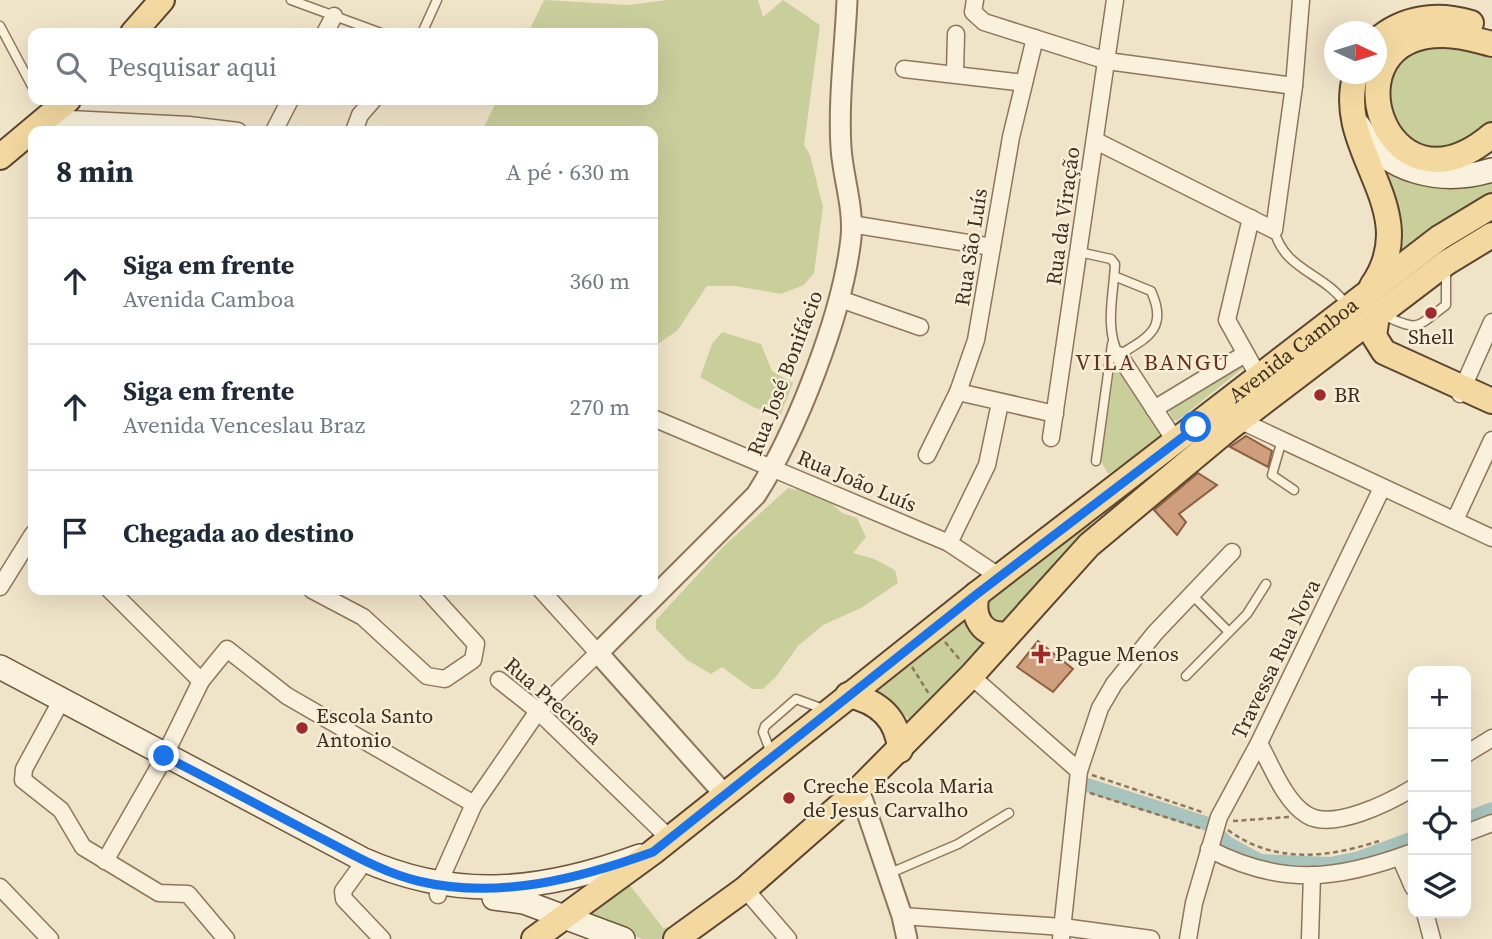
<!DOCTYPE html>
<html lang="pt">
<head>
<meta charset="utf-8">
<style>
  :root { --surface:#fff; --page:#f6f6f7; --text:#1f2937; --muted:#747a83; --line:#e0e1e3 }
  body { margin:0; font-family:"Source Serif 4",serif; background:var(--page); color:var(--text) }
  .controls { position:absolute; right:21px; bottom:21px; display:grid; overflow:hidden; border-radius:14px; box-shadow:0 7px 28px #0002 }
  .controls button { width:63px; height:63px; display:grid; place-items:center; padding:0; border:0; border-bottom:2px solid var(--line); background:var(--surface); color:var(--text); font:35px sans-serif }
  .compass { position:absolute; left:1324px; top:21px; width:63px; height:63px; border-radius:50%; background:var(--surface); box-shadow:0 7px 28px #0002; rotate:94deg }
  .stop { position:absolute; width:21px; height:21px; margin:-16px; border:5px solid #1a73e8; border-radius:50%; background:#fff }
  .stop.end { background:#1a73e8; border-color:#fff; box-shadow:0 2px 7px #0008 }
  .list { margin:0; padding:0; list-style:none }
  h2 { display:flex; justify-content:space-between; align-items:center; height:91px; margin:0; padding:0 28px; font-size:30px }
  h2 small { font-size:23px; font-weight:400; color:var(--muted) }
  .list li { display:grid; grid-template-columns:46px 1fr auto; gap:21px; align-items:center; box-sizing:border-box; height:126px; padding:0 28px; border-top:2px solid var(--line) }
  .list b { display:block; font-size:26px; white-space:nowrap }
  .list p { margin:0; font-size:23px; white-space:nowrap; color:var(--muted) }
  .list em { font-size:23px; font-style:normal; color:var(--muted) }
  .icon { flex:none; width:38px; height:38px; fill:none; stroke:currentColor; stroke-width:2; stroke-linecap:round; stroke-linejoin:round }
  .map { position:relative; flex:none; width:1492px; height:939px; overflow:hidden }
  .search { position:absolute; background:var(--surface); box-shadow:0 7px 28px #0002; left:28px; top:28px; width:630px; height:77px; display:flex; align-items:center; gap:18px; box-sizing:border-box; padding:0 24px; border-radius:14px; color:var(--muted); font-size:26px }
  .panel { position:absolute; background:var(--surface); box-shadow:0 7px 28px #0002; left:28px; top:126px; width:630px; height:469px; border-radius:14px }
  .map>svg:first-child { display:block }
  .green { fill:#c9cf9b }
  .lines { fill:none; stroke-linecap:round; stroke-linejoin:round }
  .canal { stroke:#a9c4bc; stroke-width:14 }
  .building { fill:#cf9f7d; stroke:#8d5f41; stroke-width:2 }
  .service-casing { stroke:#8d765c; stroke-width:11 }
  .minor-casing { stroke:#8d765c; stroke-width:19 }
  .tertiary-casing { stroke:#8d765c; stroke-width:23 }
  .secondary-casing { stroke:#6f573f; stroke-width:26 }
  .primary-casing { stroke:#5b4430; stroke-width:28 }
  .path { stroke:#8d765c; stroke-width:2.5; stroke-dasharray:5 3.5; stroke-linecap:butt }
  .service { stroke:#faf1dc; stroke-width:8 }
  .minor { stroke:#faf1dc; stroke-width:16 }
  .tertiary { stroke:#faf1dc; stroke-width:19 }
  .secondary { stroke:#faf1dc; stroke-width:23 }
  .primary { stroke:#f3d9a0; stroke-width:24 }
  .route { stroke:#1a73e8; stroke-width:9 }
  .poi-dot { fill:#9e2a2b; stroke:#f7eed8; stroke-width:2.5 }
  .labels { text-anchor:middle; stroke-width:5; stroke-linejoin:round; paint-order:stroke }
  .street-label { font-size:21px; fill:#3d2e20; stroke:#f7eed8 }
  .poi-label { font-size:21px; fill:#3d2e20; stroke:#f7eed8; text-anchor:start }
  .neighbourhood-label { font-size:23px; letter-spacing:2px; fill:#6b2e1e; stroke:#f7eed8 }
</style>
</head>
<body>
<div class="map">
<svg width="1492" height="939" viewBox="0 0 1492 939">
  <rect width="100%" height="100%" fill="#f0e4c8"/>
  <g class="green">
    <polygon points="544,0 629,5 667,0 758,0 763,17 783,0 820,25 804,145 810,155 823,207 814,273 804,285 781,294 736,286 707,286 677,331 653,347 653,131 482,131 497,100 653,100 653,33 528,33"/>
    <polygon points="1422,43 1492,49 1492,124 1467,144 1428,148 1410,141 1386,110 1393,70"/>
    <polygon points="1376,161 1492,178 1492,199 1388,269"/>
    <polygon points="722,332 761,344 772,371 793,383 780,416 753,407 700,377 712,344"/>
    <polygon points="1242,360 1247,365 1177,421 1173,420 1169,411"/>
    <polygon points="1115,365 1162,437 1108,474 1101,461"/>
    <polygon points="788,488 822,495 842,513 857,518 866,537 853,553 874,559 895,570 898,583 861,608 823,625 798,646 776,677 763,689 752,689 722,667 711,674 687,660 656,629 656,620 724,546"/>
    <path d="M 1090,520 L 1095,533 L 1005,625 C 992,620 988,615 989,602 Z"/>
    <polygon points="965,621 989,643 911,721 877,691"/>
    <polygon points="629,884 663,928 682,925 662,939 643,939 580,916"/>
  </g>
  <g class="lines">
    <g class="canal">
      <polyline points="1087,785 1208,824 1227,843 1260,861 1330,864 1359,858 1413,838"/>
      <polyline points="1466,819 1492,809"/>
    </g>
  </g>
  <g class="building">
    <polygon points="1246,436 1272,451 1268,467 1230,447"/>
    <polygon points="1198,473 1217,485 1179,514 1186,522 1177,535 1154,510"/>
    <polygon points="1038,641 1073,669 1053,692 1017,667"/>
  </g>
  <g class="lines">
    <defs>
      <g id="service">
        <polyline points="291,0 381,33"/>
        <polyline points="0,26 33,88"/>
        <polyline points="422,33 437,0"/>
        <path d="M 1274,230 C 1285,272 1325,272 1347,306"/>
        <path d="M 1079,252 L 1111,259 L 1115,264 C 1114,292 1104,329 1119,355 C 1149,337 1168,328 1151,291 L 1114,276"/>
        <path d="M 1383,315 C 1420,332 1415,328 1446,305 L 1446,269"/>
        <polyline points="1282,440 1272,475 1294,490"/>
        <polyline points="1096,461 1112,344"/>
        <polyline points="1192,595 1228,631"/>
        <polyline points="1186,676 1247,614 1266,584"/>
        <polyline points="771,753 763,732 765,726 796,699 826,710"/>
        <polyline points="888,874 958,844 1009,813"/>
      </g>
      <g id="minor">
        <polyline points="975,0 973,12 984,22 1107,61 1294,86"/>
        <polyline points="325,33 334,16"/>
        <polyline points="904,69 1024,83"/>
        <polyline points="955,73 956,34"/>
        <polyline points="50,118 189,125 238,131"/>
        <polyline points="274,131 290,100"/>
        <polyline points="354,131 360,115 373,100"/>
        <polyline points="1096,141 1274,230 1294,86 1301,0"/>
        <polyline points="1251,218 1227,320 1260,379"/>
        <polyline points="851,224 992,247"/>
        <polyline points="840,299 920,327"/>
        <polyline points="1119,355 1176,442"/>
        <polyline points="958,392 1055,414"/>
        <polyline points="1460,394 1492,322"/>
        <polyline points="1154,409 1245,354"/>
        <polyline points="653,418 949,543 1000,577"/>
        <polyline points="1239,420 1492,538"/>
        <polyline points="1051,438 1115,0"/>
        <polyline points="927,455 958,392 976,340 1011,137 1035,38"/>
        <polyline points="1455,520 1492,440"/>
        <polyline points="949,543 987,465 1000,403"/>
        <polyline points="0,587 33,534"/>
        <polyline points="110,590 201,681"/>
        <polyline points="312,590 363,617 427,676 445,679 473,660 476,644 427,590"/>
        <polyline points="971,676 1079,771"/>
        <polyline points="499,680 538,711 669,838"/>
        <polyline points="61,701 24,769 23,780 61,810 83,847 159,893 188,894 226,939"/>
        <path d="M 1259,743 C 1271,765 1285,802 1307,815 C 1333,831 1390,802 1413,788"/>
        <polyline points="1466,754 1492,738"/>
        <polyline points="1466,833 1492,823"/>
        <path d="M 1209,849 C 1282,887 1338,880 1413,852"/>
        <polyline points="1400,857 1413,887"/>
        <polyline points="105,861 160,765 201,681 227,649 287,696 474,804"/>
        <polyline points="359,869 343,891 344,899 382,939"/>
        <polyline points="0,887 50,939"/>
        <polyline points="745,889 788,939"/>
        <polyline points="438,895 438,885 474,804 538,711 598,653 541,590"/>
        <polyline points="1425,913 1432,939"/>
        <polyline points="902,916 1063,927 1151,939"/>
        <polyline points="1061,939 1079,771 1100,708 1114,684 1155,633 1232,552"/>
        <polyline points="1188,939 1194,903 1219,817 1259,743 1382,488"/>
        <polyline points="1310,939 1312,875"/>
      </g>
      <g id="tertiary">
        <polyline points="859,789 902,916 907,939"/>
        <path d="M 725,795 L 598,653 L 756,495 C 797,431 843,313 851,238 C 854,207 843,178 841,148 C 838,100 845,49 847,0"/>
      </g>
      <g id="secondary">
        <path d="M 1359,126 C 1385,174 1443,185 1492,170"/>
        <path d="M 0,667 L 362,859 C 458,902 544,891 640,856"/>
        <polyline points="494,898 524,902 623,939"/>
      </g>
      <g id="primary">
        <polyline points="133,33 162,0"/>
        <path d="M 1376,41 C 1403,17 1437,13 1471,23"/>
        <path d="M 1492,44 C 1476,40 1461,35 1444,35 C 1323,33 1384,227 1492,135"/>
        <path d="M 1356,74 C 1332,150 1426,209 1372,286"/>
        <polyline points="0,157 68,100"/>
        <polyline points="1377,316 1374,336 1384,352 1492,401"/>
        <path d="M 977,594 C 971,616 982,638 1008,634"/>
        <path d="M 848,695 C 878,701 898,718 900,750"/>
        <path id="s1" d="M 534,939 L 653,852 L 977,594 L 1439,238 L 1492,206"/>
        <polyline points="676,939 745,889 859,789 971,676 1089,545 1228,429 1446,263 1492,235"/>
      </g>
    </defs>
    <use href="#service" class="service-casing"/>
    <use href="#minor" class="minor-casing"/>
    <use href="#tertiary" class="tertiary-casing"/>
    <use href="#secondary" class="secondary-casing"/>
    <use href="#primary" class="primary-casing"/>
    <g class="path">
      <polyline points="945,642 961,661"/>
      <polyline points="912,667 929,694"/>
      <polyline points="1092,775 1205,813"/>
      <polyline points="1090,793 1200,828"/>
      <polyline points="1233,821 1289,817"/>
      <path d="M 1228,830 C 1274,864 1327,858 1379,841"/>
    </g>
    <use href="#service" class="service"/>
    <use href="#minor" class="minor"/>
    <use href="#tertiary" class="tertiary"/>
    <use href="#secondary" class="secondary"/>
    <use href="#primary" class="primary"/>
  </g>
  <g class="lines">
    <path class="route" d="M 164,756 C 213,781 262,807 311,833 C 345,850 380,872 418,881 C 498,900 578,879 653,852 L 977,594 L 1196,427"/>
  </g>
  <g class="poi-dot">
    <circle cx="1431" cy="313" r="7"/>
    <circle cx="1320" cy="395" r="7"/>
    <path d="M1037.5 643.5h7v7h7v7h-7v7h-7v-7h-7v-7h7z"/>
    <circle cx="302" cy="728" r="7"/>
    <circle cx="789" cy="798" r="7"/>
  </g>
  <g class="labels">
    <g class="street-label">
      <text transform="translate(1063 216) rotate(-82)" y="7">Rua da Viração</text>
      <text transform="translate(971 247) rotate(-81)" y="7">Rua São Luís</text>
      <text dy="7" stroke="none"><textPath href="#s1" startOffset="961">Avenida Camboa</textPath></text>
      <text transform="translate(785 373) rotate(-69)" y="7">Rua José Bonifácio</text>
      <text transform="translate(857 481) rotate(23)" y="7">Rua João Luís</text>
      <text transform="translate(1276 659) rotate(-64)" y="7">Travessa Rua Nova</text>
      <text transform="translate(553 701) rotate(41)" y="7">Rua Preciosa</text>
    </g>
    <g class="poi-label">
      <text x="1431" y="344" text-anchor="middle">Shell</text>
      <text x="1334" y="402">BR</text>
      <text x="1055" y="661">Pague Menos</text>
      <text x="316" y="723">Escola Santo<tspan x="316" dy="24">Antonio</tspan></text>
      <text x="803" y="793">Creche Escola Maria<tspan x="803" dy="24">de Jesus Carvalho</tspan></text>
    </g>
    <g class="neighbourhood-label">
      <text x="1153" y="370">VILA BANGU</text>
    </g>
  </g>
</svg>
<div class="controls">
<button>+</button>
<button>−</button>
<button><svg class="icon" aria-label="locate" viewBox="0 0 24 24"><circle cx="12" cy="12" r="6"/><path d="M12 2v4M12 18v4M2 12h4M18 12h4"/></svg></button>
<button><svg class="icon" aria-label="layers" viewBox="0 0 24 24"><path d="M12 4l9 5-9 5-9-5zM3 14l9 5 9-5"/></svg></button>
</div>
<svg class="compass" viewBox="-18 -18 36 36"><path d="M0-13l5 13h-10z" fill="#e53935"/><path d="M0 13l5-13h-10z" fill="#747a83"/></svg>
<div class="stop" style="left:1196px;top:427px"></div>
<div class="stop end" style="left:164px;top:756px"></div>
<div class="search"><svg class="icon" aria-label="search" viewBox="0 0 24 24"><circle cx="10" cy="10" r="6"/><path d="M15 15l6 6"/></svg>Pesquisar aqui</div>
<section class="panel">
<h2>8 min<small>A pé · 630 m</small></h2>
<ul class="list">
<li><svg class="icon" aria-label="ahead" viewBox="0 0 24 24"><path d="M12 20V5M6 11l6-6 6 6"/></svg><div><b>Siga em frente</b><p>Avenida Camboa</p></div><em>360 m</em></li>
<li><svg class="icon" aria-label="ahead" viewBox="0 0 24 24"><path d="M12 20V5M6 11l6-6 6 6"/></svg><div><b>Siga em frente</b><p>Avenida Venceslau Braz</p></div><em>270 m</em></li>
<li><svg class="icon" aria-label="arrive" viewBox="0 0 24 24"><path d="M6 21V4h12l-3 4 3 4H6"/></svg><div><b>Chegada ao destino</b></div></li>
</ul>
</section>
</div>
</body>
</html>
